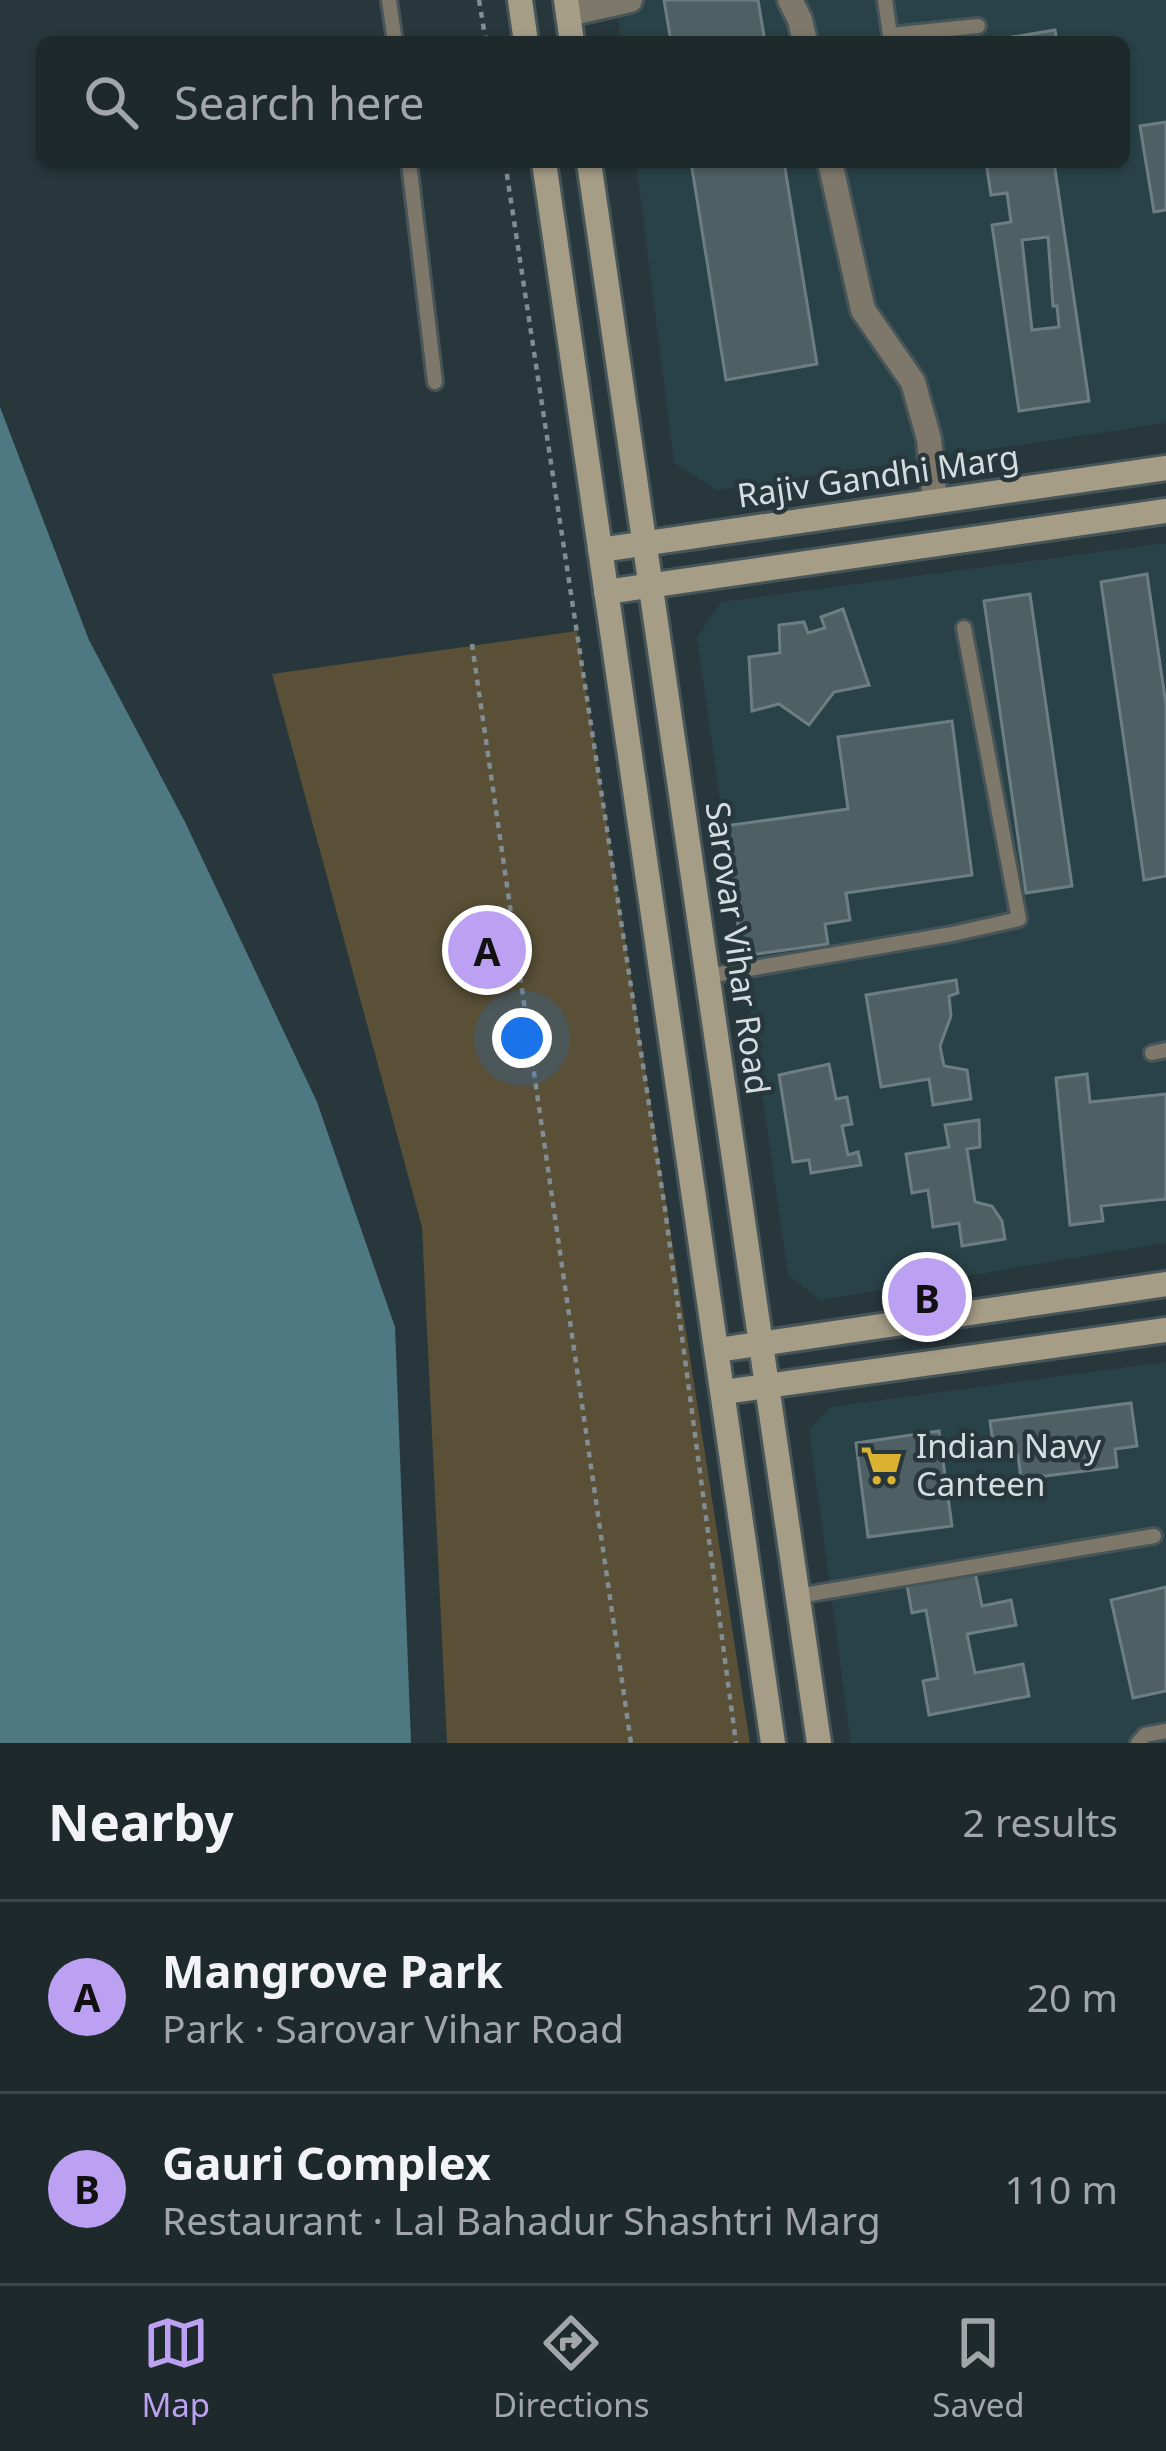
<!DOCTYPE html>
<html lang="en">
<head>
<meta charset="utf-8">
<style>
  :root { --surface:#1e292c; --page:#2b3538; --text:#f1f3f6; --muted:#a1a6a9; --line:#3c4548; --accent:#bca0f2 }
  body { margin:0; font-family:"Noto Sans",sans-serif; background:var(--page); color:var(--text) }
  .you { position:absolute; left:522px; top:1038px; width:42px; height:42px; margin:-30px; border:9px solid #fff; border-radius:50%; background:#1a73e8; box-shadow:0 0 0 18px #1a73e833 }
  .badge { display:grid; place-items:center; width:78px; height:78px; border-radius:50%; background:var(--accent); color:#111; font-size:39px; font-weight:700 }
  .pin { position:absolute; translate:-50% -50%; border:6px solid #fff; box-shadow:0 3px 12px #0006 }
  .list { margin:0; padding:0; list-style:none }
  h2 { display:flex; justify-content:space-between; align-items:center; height:156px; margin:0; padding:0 48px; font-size:51px }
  h2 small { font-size:39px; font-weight:400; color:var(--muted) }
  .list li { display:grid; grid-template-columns:78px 1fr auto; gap:36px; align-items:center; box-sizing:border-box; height:192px; padding:0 48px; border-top:3px solid var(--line) }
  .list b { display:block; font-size:45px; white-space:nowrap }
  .list p { margin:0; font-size:39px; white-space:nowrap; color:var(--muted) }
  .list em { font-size:39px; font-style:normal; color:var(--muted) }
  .icon { flex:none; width:66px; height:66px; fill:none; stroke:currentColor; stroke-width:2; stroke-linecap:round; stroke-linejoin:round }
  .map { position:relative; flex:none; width:1166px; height:1743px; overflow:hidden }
  .search { position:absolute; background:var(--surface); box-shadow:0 3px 9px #0004; left:36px; right:36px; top:36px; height:132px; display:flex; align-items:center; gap:30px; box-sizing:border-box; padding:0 42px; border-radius:18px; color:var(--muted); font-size:45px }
  .sheet { height:540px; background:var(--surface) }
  nav { display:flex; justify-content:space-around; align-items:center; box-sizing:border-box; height:168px; border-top:3px solid var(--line); background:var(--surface); font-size:33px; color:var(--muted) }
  nav a { display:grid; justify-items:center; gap:6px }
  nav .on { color:var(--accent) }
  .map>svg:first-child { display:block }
  .built { fill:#294247 }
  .green { fill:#595037 }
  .water { fill:#4f7982 }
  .building { fill:#4f6064; stroke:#6d7e82; stroke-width:3; fill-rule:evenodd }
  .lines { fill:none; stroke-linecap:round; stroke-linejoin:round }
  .lane-casing { stroke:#475559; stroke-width:20 }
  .street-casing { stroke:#475559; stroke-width:30 }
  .secondary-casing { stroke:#475559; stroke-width:30 }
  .path { stroke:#818d90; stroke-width:4.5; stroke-dasharray:6 6; stroke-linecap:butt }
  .lane { stroke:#7d786a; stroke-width:14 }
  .street { stroke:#7d786a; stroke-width:24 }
  .secondary { stroke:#a69d87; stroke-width:24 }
  .labels { text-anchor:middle; stroke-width:9; stroke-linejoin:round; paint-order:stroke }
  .street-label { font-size:33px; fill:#d4dddf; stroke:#28373b }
  .poi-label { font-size:33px; fill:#d4dddf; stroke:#28373b; text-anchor:start }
</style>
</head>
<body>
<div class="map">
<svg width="1166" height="1743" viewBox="0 0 1166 1743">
  <rect width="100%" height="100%" fill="#28373b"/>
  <g class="built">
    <polygon points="615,0 1166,0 1166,423 717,490 674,463 636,162 1124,162 1124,42 621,42"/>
    <polygon points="1166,543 1166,1243 820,1300 788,1275 697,638 721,602"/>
    <polygon points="1166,1362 1166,1743 851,1743 809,1430 830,1407"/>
  </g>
  <polygon class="green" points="577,631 750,1743 447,1743 422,1227 272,674"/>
  <polygon class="water" points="0,407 89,640 185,822 317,1102 395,1327 411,1743 0,1743"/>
  <g class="building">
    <polygon points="664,0 758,0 765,42 671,42"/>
    <polygon points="1055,30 1057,42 988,42 988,41"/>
    <polygon points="1166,122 1166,210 1154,212 1140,126"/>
    <polygon points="691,162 784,162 817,364 726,380"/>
    <path d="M 986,162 L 1054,162 L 1089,401 L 1019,411 L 992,225 L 1011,222 L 1007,193 L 991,195 ZM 1048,237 L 1053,306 L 1057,306 L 1059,327 L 1032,330 L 1022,240 Z"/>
    <polygon points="1147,574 1166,705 1166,876 1144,880 1101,582"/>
    <polygon points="1030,594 1072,886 1026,893 984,601"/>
    <polygon points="843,609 869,685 834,692 809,725 779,704 752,711 749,657 780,653 779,625 804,622 808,633 825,628 821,617"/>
    <polygon points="952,721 972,875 846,893 850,920 825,924 828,944 742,956 725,826 848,809 838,737"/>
    <polygon points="956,980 958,993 949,996 951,1016 940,1046 944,1066 967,1070 971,1099 933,1105 929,1079 881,1087 866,995"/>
    <polygon points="829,1064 836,1099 847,1097 852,1124 842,1126 848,1155 858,1152 861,1165 811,1173 809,1160 793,1162 779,1075"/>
    <polygon points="1087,1074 1090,1102 1166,1094 1166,1199 1101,1206 1103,1221 1070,1225 1056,1078"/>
    <polygon points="979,1120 980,1147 967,1149 975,1202 992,1206 1002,1221 1005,1239 962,1246 959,1223 933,1227 928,1190 912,1193 906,1154 949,1147 945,1125"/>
    <polygon points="1131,1403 1137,1446 1115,1449 1117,1467 1021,1479 1018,1455 995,1458 990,1421"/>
    <polygon points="939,1431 952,1526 868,1537 856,1443"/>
    <polygon points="974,1567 982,1606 1011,1600 1016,1625 967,1634 975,1673 1023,1664 1029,1696 929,1715 923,1681 938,1678 926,1610 912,1613 906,1580"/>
    <polygon points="1166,1587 1166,1691 1133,1698 1111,1600"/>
  </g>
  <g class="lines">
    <defs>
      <g id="lane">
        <polyline points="389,0 395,42"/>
        <polyline points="885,0 890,35 978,26"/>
        <polyline points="409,162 435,382"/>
        <polyline points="708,976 952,934 1019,919 964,628"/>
        <polyline points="1152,1053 1166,1050"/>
        <polyline points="798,1596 1154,1536"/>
        <polyline points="1138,1743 1145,1735 1166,1731"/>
      </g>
      <g id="street">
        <polyline points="790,0 800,20 805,42"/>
        <polyline points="568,14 630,0"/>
        <polyline points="830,162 863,310 913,382 929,439 935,501"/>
      </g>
      <g id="secondary">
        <polyline points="520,0 526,42"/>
        <polyline points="566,0 572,42"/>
        <polyline points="544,162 773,1743"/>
        <polyline points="589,162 819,1743"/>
        <polyline points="600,550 1166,468"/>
        <polyline points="606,592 1166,511"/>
        <polyline points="718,1350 1166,1284"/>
        <polyline points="724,1392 1166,1330"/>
      </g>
    </defs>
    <use href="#lane" class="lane-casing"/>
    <use href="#street" class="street-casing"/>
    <use href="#secondary" class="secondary-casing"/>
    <g class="path">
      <polyline points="479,0 486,42"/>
      <polyline points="505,162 665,1209 736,1743"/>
      <polyline points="472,644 631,1743"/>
    </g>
    <use href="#lane" class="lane"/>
    <use href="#street" class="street"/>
    <use href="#secondary" class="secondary"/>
  </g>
  <defs>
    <symbol id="supermarket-bare" viewBox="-9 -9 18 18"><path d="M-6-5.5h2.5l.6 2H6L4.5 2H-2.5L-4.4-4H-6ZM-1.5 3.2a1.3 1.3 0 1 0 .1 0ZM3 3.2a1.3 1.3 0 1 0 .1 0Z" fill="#dcb233" stroke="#28373b" stroke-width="2.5" paint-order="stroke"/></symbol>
  </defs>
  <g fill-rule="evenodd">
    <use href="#supermarket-bare" x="852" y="1436" width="59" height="59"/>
  </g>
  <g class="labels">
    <g class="street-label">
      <text transform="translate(878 476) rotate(-8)" y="12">Rajiv Gandhi Marg</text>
      <text transform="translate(738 948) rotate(82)" y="12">Sarovar Vihar Road</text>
    </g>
    <g class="poi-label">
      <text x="916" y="1458">Indian Navy<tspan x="916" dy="38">Canteen</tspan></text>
    </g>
  </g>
</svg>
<div class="you"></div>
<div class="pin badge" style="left:487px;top:950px">A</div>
<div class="pin badge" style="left:927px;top:1297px">B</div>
<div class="search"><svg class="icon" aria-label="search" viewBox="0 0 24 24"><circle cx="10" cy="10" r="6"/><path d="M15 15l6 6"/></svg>Search here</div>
</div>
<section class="sheet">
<h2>Nearby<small>2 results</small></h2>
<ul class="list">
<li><span class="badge">A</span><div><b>Mangrove Park</b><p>Park · Sarovar Vihar Road</p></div><em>20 m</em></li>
<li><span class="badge">B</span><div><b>Gauri Complex</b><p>Restaurant · Lal Bahadur Shashtri Marg</p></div><em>110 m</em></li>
</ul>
</section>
<nav>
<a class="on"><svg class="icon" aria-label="map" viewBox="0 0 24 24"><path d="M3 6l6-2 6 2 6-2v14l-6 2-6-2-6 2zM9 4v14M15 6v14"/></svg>Map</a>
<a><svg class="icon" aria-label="directions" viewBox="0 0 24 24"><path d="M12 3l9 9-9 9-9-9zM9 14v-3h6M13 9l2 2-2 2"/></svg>Directions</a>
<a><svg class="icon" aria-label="saved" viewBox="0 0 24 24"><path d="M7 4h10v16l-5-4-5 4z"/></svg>Saved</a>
</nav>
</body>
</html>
